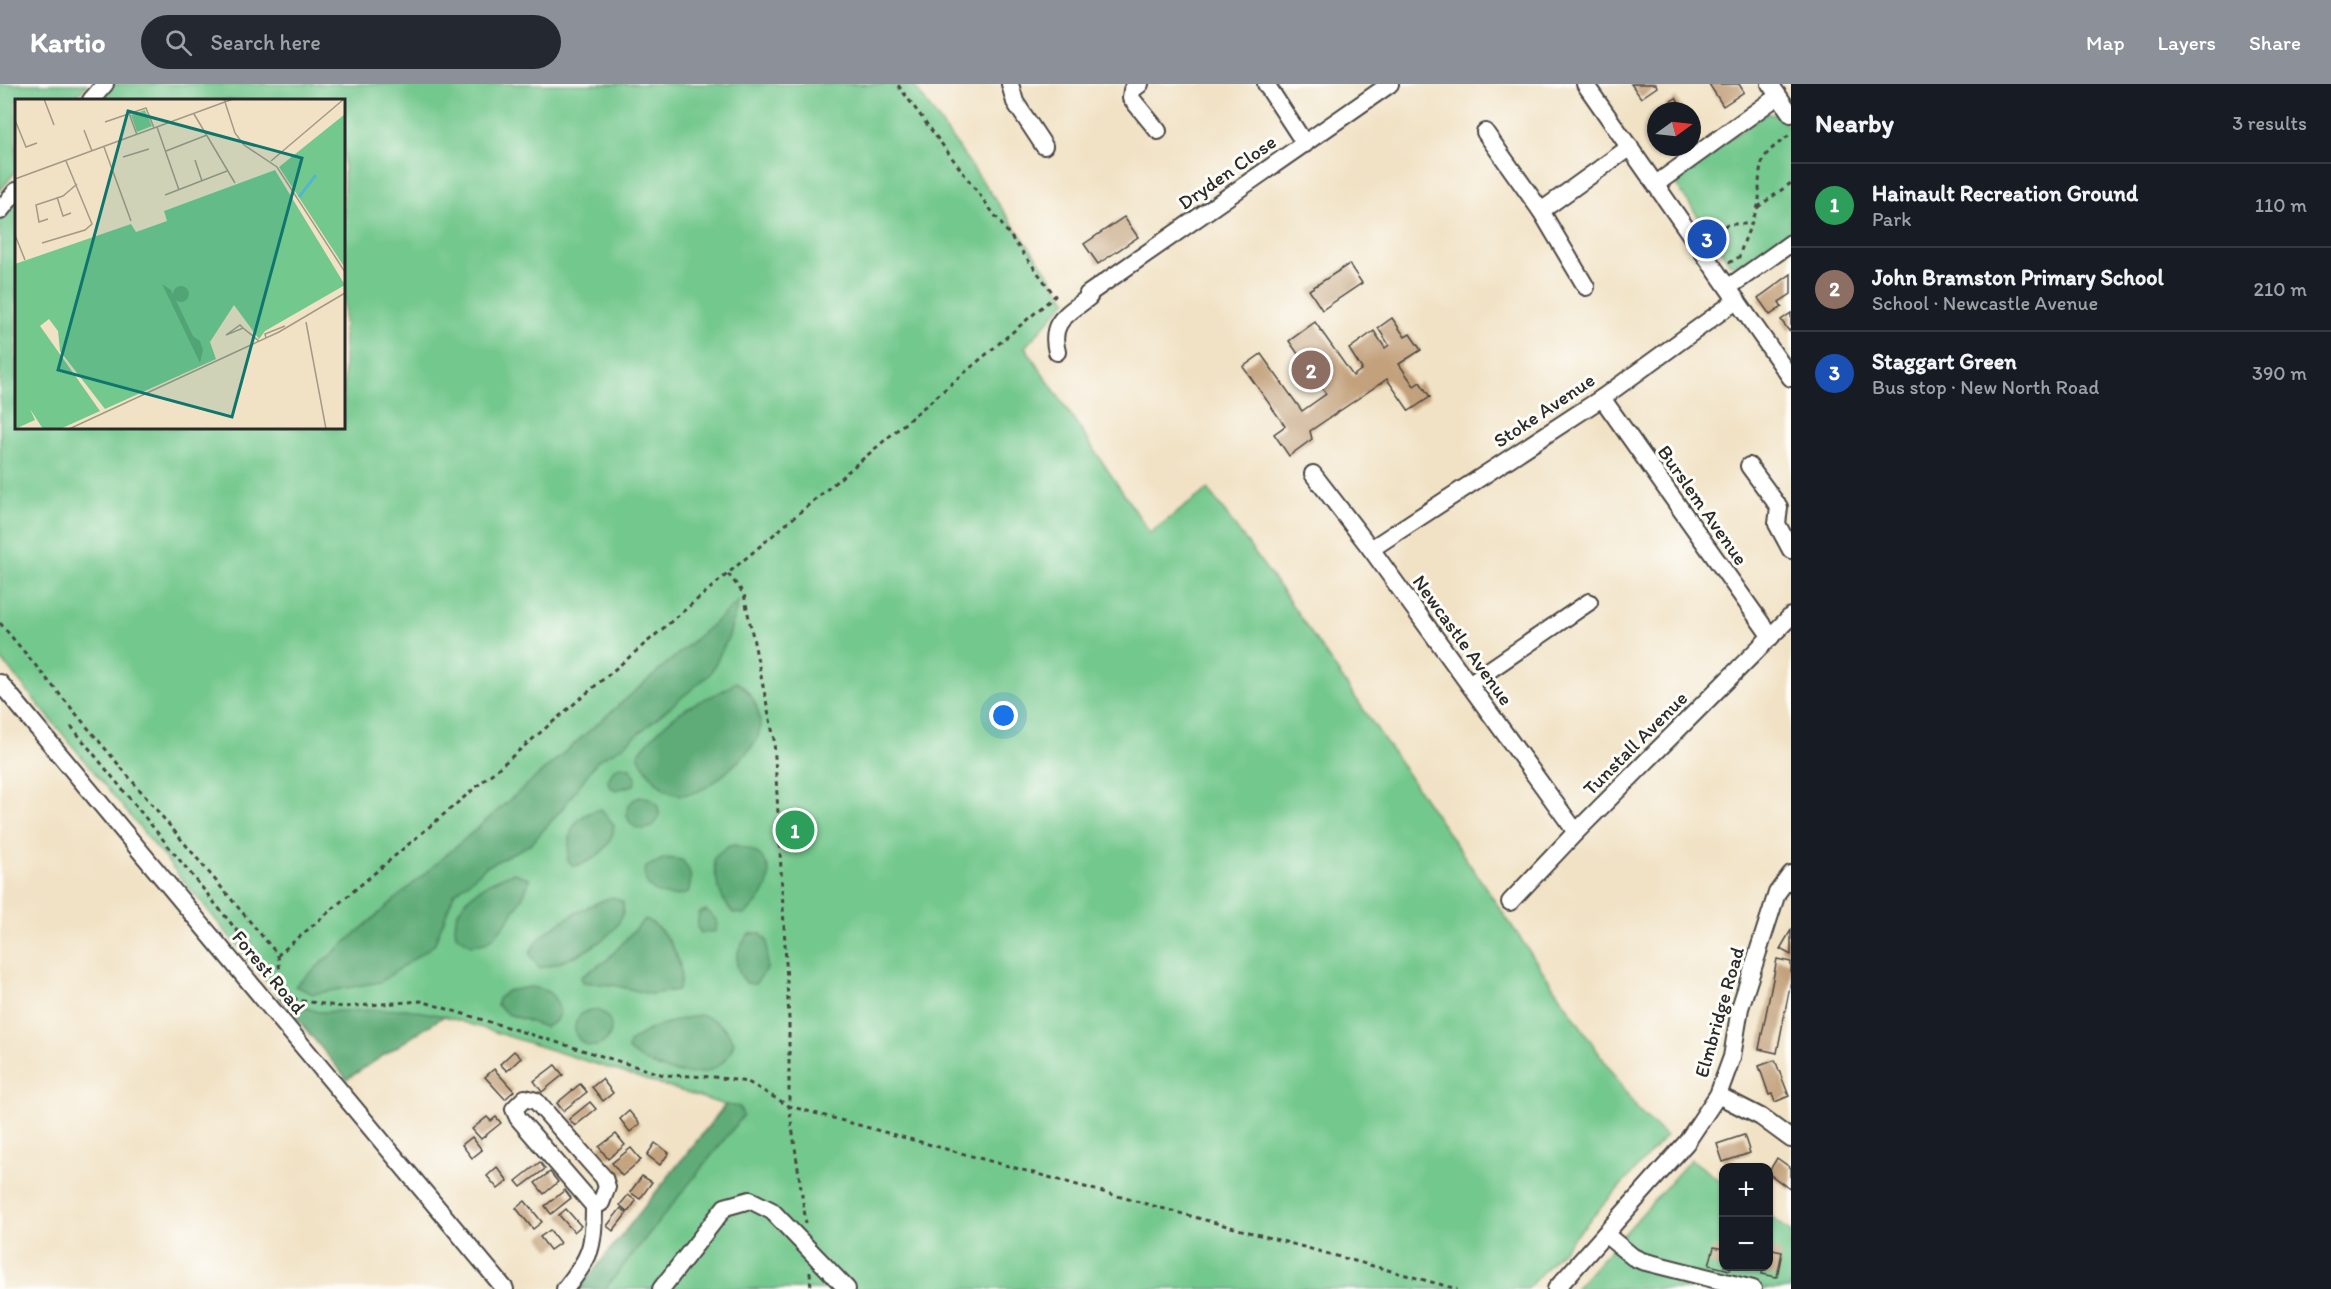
<!DOCTYPE html>
<html lang="en">
<head>
<meta charset="utf-8">
<style>
  :root { --surface:#171b24; --page:#242831; --text:#f1f3f6; --muted:#9ea1a6; --line:#363941; --accent:#8c9099 }
  body { margin:0; font-family:Itim,sans-serif; background:var(--page); color:var(--text) }
  .controls { position:absolute; right:18px; bottom:18px; display:grid; overflow:hidden; border-radius:12px; box-shadow:0 2px 4px #0004 }
  .controls button { width:54px; height:54px; display:grid; place-items:center; padding:0; border:0; border-bottom:2px solid var(--line); background:var(--surface); color:var(--text); font:30px sans-serif }
  .compass { position:absolute; left:1647px; top:18px; width:54px; height:54px; border-radius:50%; background:var(--surface); box-shadow:0 2px 4px #0004; rotate:75deg }
  .you { position:absolute; left:1004px; top:632px; width:21px; height:21px; margin:-15px; border:4px solid #fff; border-radius:50%; background:#1a73e8; box-shadow:0 0 0 9px #1a73e833 }
  .badge { display:grid; place-items:center; width:39px; height:39px; border-radius:50%; background:var(--accent); color:#fff; font-size:20px; font-weight:700 }
  .pin { position:absolute; translate:-50% -50%; border:3px solid #fff; box-shadow:0 2px 6px #0006 }
  .list { margin:0; padding:0; list-style:none }
  h2 { display:flex; justify-content:space-between; align-items:center; height:78px; margin:0; padding:0 24px; font-size:26px }
  h2 small { font-size:20px; font-weight:400; color:var(--muted) }
  .list li { display:grid; grid-template-columns:39px 1fr auto; gap:18px; align-items:center; box-sizing:border-box; height:84px; padding:0 24px; border-top:2px solid var(--line) }
  .list b { display:block; font-size:22px; white-space:nowrap }
  .list p { margin:0; font-size:20px; white-space:nowrap; color:var(--muted) }
  .list em { font-size:20px; font-style:normal; color:var(--muted) }
  .icon { flex:none; width:33px; height:33px; fill:none; stroke:currentColor; stroke-width:2; stroke-linecap:round; stroke-linejoin:round }
  .map { position:relative; flex:none; width:1791px; height:1205px; overflow:hidden }
  header { display:flex; align-items:center; gap:36px; box-sizing:border-box; height:84px; padding:0 30px; background:var(--accent); color:#fff }
  header strong { font-size:28px }
  nav { display:flex; gap:33px; margin-inline-start:auto; font-size:21px }
  .search { width:420px; height:54px; background:var(--page); display:flex; align-items:center; gap:15px; box-sizing:border-box; padding:0 21px; border-radius:33px; color:var(--muted); font-size:22px }
  main { display:flex }
  aside { flex:1; background:var(--surface) }
  .map>svg:first-child { display:block }
  .green { fill:#73c88d; stroke:#4f7a5c; stroke-width:1.5 }
  .forest { fill:#5eac78; stroke:#446c52; stroke-width:1.5 }
  .building { fill:#c3a17b }
  .lines { fill:none; stroke-linecap:round; stroke-linejoin:round }
  .minor-casing { stroke:#494642; stroke-width:20 }
  .path { stroke:#494642; stroke-width:3; stroke-dasharray:4.5 4.5; stroke-linecap:butt }
  .minor { stroke:#fff; stroke-width:16 }
  .labels { text-anchor:middle; stroke-width:6; stroke-linejoin:round; paint-order:stroke }
  .street-label { font-size:20px; fill:#2b2b2b; stroke:#fdfcf7 }
  .inset-river { fill:none; stroke:#50b8ce; stroke-width:3 }
  .inset-road { fill:none; stroke:#a29987; stroke-width:1.5 }
  .view { fill:#0f766e; fill-opacity:0.15; stroke:#0f766e; stroke-width:3 }
  .inset-edge { fill:none; stroke:#2b2b2b; stroke-width:3 }
</style>
</head>
<body>
<header>
<strong>Kartio</strong>
<div class="search"><svg class="icon" aria-label="search" viewBox="0 0 24 24"><circle cx="10" cy="10" r="6"/><path d="M15 15l6 6"/></svg>Search here</div>
<nav><a>Map</a><a>Layers</a><a>Share</a></nav>
</header>
<main>
<div class="map">
<svg width="1791" height="1205" viewBox="0 0 1791 1205">
  <rect width="100%" height="100%" fill="#fdfcf7"/>
  <filter id="ink" filterUnits="userSpaceOnUse"><feTurbulence type="fractalNoise" baseFrequency=".0167" numOctaves="2"/><feDisplacementMap in="SourceGraphic" scale="12" xChannelSelector="R" yChannelSelector="G"/><feConvolveMatrix kernelMatrix="1 2 1 2 8 2 1 2 1" color-interpolation-filters="sRGB"/></filter>
  <filter id="wash" filterUnits="userSpaceOnUse"><feTurbulence type="fractalNoise" baseFrequency=".008" numOctaves="4" result="noise"/><feDisplacementMap in="SourceGraphic" scale="24" xChannelSelector="R" yChannelSelector="G"/><feGaussianBlur stdDeviation="1.35" result="paint"/><feColorMatrix in="noise" values="0 0 0 0 0 0 0 0 0 0 0 0 0 0 0 0 0 1.4 0 .05"/><feComposite in="paint" operator="in"/></filter>
  <g filter="url(#wash)">
    <rect width="100%" height="100%" fill="#f1e2c5"/>
    <g class="green">
      <polygon points="0,0 87,0 74,16 16,16 16,87 0,107"/>
      <polygon points="113,0 913,0 1067,216 1025,263 1150,449 1208,405 1285,511 1638,1026 1666,1052 1527,1205 579,1205 725,1021 444,932 347,995 0,574 0,134 16,114 16,344 344,344 344,16 99,16"/>
      <path d="M 1765,30 C 1779,29 1783,35 1791,46 L 1791,147 C 1776,158 1749,185 1730,180 L 1676,100 L 1682,87 Z"/>
      <polygon points="1691,1075 1723,1099 1724,1182 1768,1182 1769,1131 1791,1148 1791,1205 1575,1205"/>
    </g>
    <g class="forest">
      <polygon points="738,518 729,552 710,590 622,663 598,676 562,725 531,760 486,783 454,810 434,861 380,898 313,910 295,902"/>
      <path d="M 736,598 C 752,606 763,630 759,649 C 756,661 743,673 734,681 C 709,705 679,727 653,694 C 647,686 641,680 638,670 C 651,652 674,630 694,620 C 709,612 723,609 736,598 Z"/>
      <polygon points="620,682 630,684 636,693 634,701 616,706 609,702 608,696 614,685"/>
      <circle cx="643" cy="729" r="16"/>
      <path d="M 601,725 L 614,741 C 613,762 595,778 574,782 L 568,777 C 570,748 569,733 601,725 Z"/>
      <path d="M 734,761 C 741,763 751,764 757,769 C 782,788 763,816 745,830 L 733,829 C 719,813 715,796 714,774 L 727,763 Z"/>
      <path d="M 665,774 L 682,776 C 692,788 692,795 688,809 C 669,817 638,808 646,783 Z"/>
      <path d="M 513,789 L 529,794 C 528,810 500,852 485,859 C 481,860 475,860 471,861 L 456,851 C 449,817 487,798 513,789 Z"/>
      <path d="M 612,813 L 623,818 C 629,852 565,880 539,884 L 530,870 C 537,846 589,821 612,813 Z"/>
      <polygon points="706,826 717,837 716,847 701,849 697,843 699,829"/>
      <path d="M 645,835 C 668,846 688,882 678,906 L 650,910 L 613,901 L 583,898 L 581,893 L 607,876 Z"/>
      <path d="M 760,849 L 767,857 L 767,885 L 755,900 L 746,899 C 732,883 735,865 749,850 Z"/>
      <path d="M 530,903 C 549,905 555,910 560,928 L 555,938 L 545,943 L 508,930 L 497,921 L 498,915 L 507,907 Z"/>
      <polygon points="281,915 318,928 407,925 444,932 347,995"/>
      <circle cx="593" cy="944" r="18"/>
      <path d="M 699,931 C 715,934 727,944 734,958 C 721,1007 657,990 628,966 L 629,959 C 648,942 674,937 699,931 Z"/>
      <polygon points="726,1021 740,1023 743,1032 605,1205 579,1205"/>
    </g>
    <g id="blocks">
      <g class="building">
        <polygon points="1631,0 1656,0 1657,3 1641,14"/>
        <polygon points="1709,0 1739,0 1744,8 1723,22"/>
        <polygon points="1676,14 1684,27 1668,27 1664,22"/>
        <polygon points="1124,133 1138,153 1098,180 1084,160"/>
        <polygon points="1349,180 1362,199 1322,226 1309,206"/>
        <polygon points="1791,190 1791,210 1779,218 1782,223 1770,231 1758,214"/>
        <polygon points="1791,229 1791,245 1789,247 1781,236"/>
        <polygon points="1392,234 1405,253 1410,250 1421,266 1399,280 1414,302 1420,298 1430,313 1409,327 1387,295 1310,347 1312,355 1289,372 1274,350 1285,342 1243,283 1261,270 1302,327 1326,310 1289,257 1315,238 1353,292 1362,285 1349,265 1374,247 1385,264 1389,261 1378,244"/>
        <polygon points="1791,846 1791,871 1780,865"/>
        <polygon points="1777,875 1791,878 1791,897 1777,969 1759,965"/>
        <polygon points="514,967 521,974 507,987 500,980"/>
        <polygon points="1775,976 1789,1012 1775,1018 1772,1010 1769,1011 1759,982"/>
        <polygon points="555,981 563,991 542,1008 534,997"/>
        <polygon points="494,985 514,1007 505,1015 485,993"/>
        <polygon points="602,995 613,1009 603,1017 592,1003"/>
        <polygon points="580,1000 587,1008 563,1027 557,1019"/>
        <polygon points="590,1018 596,1025 575,1042 569,1035"/>
        <polygon points="629,1027 640,1040 630,1048 620,1035"/>
        <polygon points="487,1033 491,1037 496,1033 501,1039 481,1055 472,1045"/>
        <polygon points="616,1050 625,1061 608,1075 599,1063"/>
        <polygon points="1744,1051 1750,1069 1723,1078 1717,1060"/>
        <polygon points="472,1053 482,1066 472,1074 462,1061"/>
        <polygon points="655,1059 669,1069 660,1081 647,1071"/>
        <polygon points="631,1064 641,1076 622,1092 612,1079"/>
        <polygon points="1777,1074 1791,1084 1791,1106 1768,1089"/>
        <polygon points="540,1078 545,1085 521,1103 516,1097"/>
        <polygon points="497,1083 508,1097 498,1105 487,1092"/>
        <polygon points="550,1088 558,1098 544,1110 535,1099"/>
        <polygon points="642,1092 652,1098 640,1115 630,1108"/>
        <polygon points="565,1106 571,1114 551,1130 545,1122"/>
        <polygon points="628,1111 636,1117 628,1128 620,1121"/>
        <polygon points="525,1117 542,1138 533,1145 516,1124"/>
        <polygon points="621,1124 627,1129 613,1147 607,1142"/>
        <polygon points="566,1125 581,1142 574,1148 559,1131"/>
        <polygon points="550,1146 560,1159 550,1166 540,1153"/>
        <polygon points="1714,1163 1724,1165 1724,1182 1731,1182 1730,1186 1709,1181"/>
        <polygon points="1768,1165 1782,1168 1777,1193 1762,1190 1763,1182 1768,1182"/>
      </g>
    </g>
  </g>
  <g filter="url(#ink)">
    <use href="#blocks" fill-opacity="0" stroke="#494642" stroke-width="1.5"/>
    <g class="lines">
      <defs>
        <g id="minor">
          <polyline points="1010,0 1015,18 1044,62"/>
          <polyline points="1140,0 1132,6 1131,14 1158,47"/>
          <polyline points="1266,0 1305,60"/>
          <polyline points="1585,0 1791,294"/>
          <polyline points="1770,0 1791,30"/>
          <polyline points="91,16 105,0"/>
          <polyline points="1485,48 1541,127 1586,203"/>
          <polyline points="1656,100 1778,12"/>
          <polyline points="0,127 16,107"/>
          <polyline points="1541,127 1630,63"/>
          <polyline points="1729,203 1791,159"/>
          <path d="M 1057,268 C 1049,237 1067,231 1089,213 L 1088,210 L 1390,0"/>
          <polyline points="1602,314 1771,553"/>
          <polyline points="1749,382 1779,423 1777,440 1791,466"/>
          <polyline points="1313,390 1371,465 1576,748"/>
          <polyline points="1371,465 1602,314 1737,216"/>
          <polyline points="0,599 505,1205"/>
          <polyline points="1469,600 1589,518"/>
          <polyline points="1510,818 1576,748 1791,532"/>
          <polyline points="1718,1011 1761,1033 1791,1055"/>
          <polyline points="1605,1150 1633,1173 1642,1177 1753,1205"/>
          <path d="M 565,1205 C 591,1173 594,1163 594,1122 L 518,1034 L 514,1025 L 525,1014 L 536,1017 L 604,1094 L 607,1103 L 601,1119 L 594,1122"/>
          <polyline points="661,1205 725,1123 750,1116 772,1127 847,1205"/>
          <polyline points="1556,1205 1686,1059 1718,1011 1732,973 1740,924 1777,809 1791,790"/>
        </g>
      </defs>
      <use href="#minor" class="minor-casing"/>
      <g class="path">
        <polyline points="1758,123 1791,99"/>
        <polyline points="1708,151 1728,140 1749,140"/>
        <path d="M 1729,179 L 1739,173 C 1744,156 1751,141 1757,125 C 1760,118 1759,109 1759,101 C 1760,70 1767,68 1791,50"/>
        <polyline points="728,490 744,510 774,655 789,935 789,1022 1457,1205"/>
        <polyline points="0,539 278,871 1055,212 897,0"/>
        <polyline points="71,642 281,901 297,916 343,923 421,917 664,991 714,993 748,998 789,1022 806,1139"/>
        <polyline points="278,871 281,899"/>
        <polyline points="810,1188 811,1205"/>
      </g>
      <use href="#minor" class="minor"/>
    </g>
  </g>
  <g class="labels">
    <g class="street-label">
      <text transform="translate(1227 88) rotate(-35)" y="7">Dryden Close</text>
      <text transform="translate(1544 326) rotate(-34)" y="7">Stoke Avenue</text>
      <text transform="translate(1703 421) rotate(55)" y="7">Burslem Avenue</text>
      <text transform="translate(1463 556) rotate(54)" y="7">Newcastle Avenue</text>
      <text transform="translate(1635 659) rotate(-45)" y="7">Tunstall Avenue</text>
      <text transform="translate(269 888) rotate(50)" y="7">Forest Road</text>
      <text transform="translate(1719 928) rotate(-74)" y="7">Elmbridge Road</text>
    </g>
  </g>
  <g transform="translate(15 15)">
    <rect width="330" height="330" fill="#f1e2c5"/>
    <path d="M 130,11 L 137,27 L 122,33 L 116,16 ZM 330,15 L 330,169 L 264,68 ZM 260,71 L 330,186 L 250,232 L 244,240 L 219,206 L 195,243 L 201,260 L 90,310 L 45,252 L 43,232 L 34,220 L 25,227 L 11,207 L 85,312 L 45,330 L 28,330 L 15,310 L 20,321 L 0,330 L 0,165 L 116,125 L 121,133 L 152,122 L 149,112 Z" fill="#73c88d"/>
    <path d="M 147,185 L 156,191 L 178,237 L 185,242 L 188,251 L 185,264 ZM158 195a8 8 0 1 1 16 0a8 8 0 1 1-16 0Z" fill="#5eac78"/>
    <path class="inset-river" d="M 284,98 L 301,76"/>
    <path class="inset-road" d="M 29,0 L 39,26M 209,0 L 220,34 L 229,46 L 262,68 L 330,173M 114,14 L 122,36M 179,15 L 220,84M 0,21 L 11,48 L 22,44M 90,23 L 131,9 L 139,29M 142,28 L 164,91M 69,31 L 77,52M 89,48 L 116,122M 151,52 L 192,36M 108,58 L 134,50M 180,61 L 187,82M 256,62 L 329,0M 0,80 L 218,0M 150,96 L 212,72M 42,98 L 48,117 L 56,114M 33,120 L 24,123 L 21,106 L 48,97 L 62,85M 0,136 L 10,161M 27,144 L 70,131 L 77,125 L 51,62M 291,223 L 311,330M 228,229 L 225,226 L 211,236 L 228,229 L 244,242M 251,239 L 250,235 L 270,227M 54,330 L 264,233 L 330,194"/>
    <path class="view" d="M 113,12 L 287,59 L 217,318 L 43,271 Z"/>
    <rect width="330" height="330" class="inset-edge"/>
  </g>
</svg>
<div class="controls">
<button>+</button>
<button>−</button>
</div>
<svg class="compass" viewBox="-18 -18 36 36"><path d="M0-13l5 13h-10z" fill="#e53935"/><path d="M0 13l5-13h-10z" fill="#9ea1a6"/></svg>
<div class="you"></div>
<div class="pin badge" style="left:795px;top:746px;background:#2e9e5b">1</div>
<div class="pin badge" style="left:1311px;top:286px;background:#8d6e63">2</div>
<div class="pin badge" style="left:1707px;top:155px;background:#1a4fb4">3</div>
</div>
<aside>
<h2>Nearby<small>3 results</small></h2>
<ul class="list">
<li><span class="badge" style="background:#2e9e5b">1</span><div><b>Hainault Recreation Ground</b><p>Park</p></div><em>110 m</em></li>
<li><span class="badge" style="background:#8d6e63">2</span><div><b>John Bramston Primary School</b><p>School · Newcastle Avenue</p></div><em>210 m</em></li>
<li><span class="badge" style="background:#1a4fb4">3</span><div><b>Staggart Green</b><p>Bus stop · New North Road</p></div><em>390 m</em></li>
</ul>
</aside>
</main>
</body>
</html>
